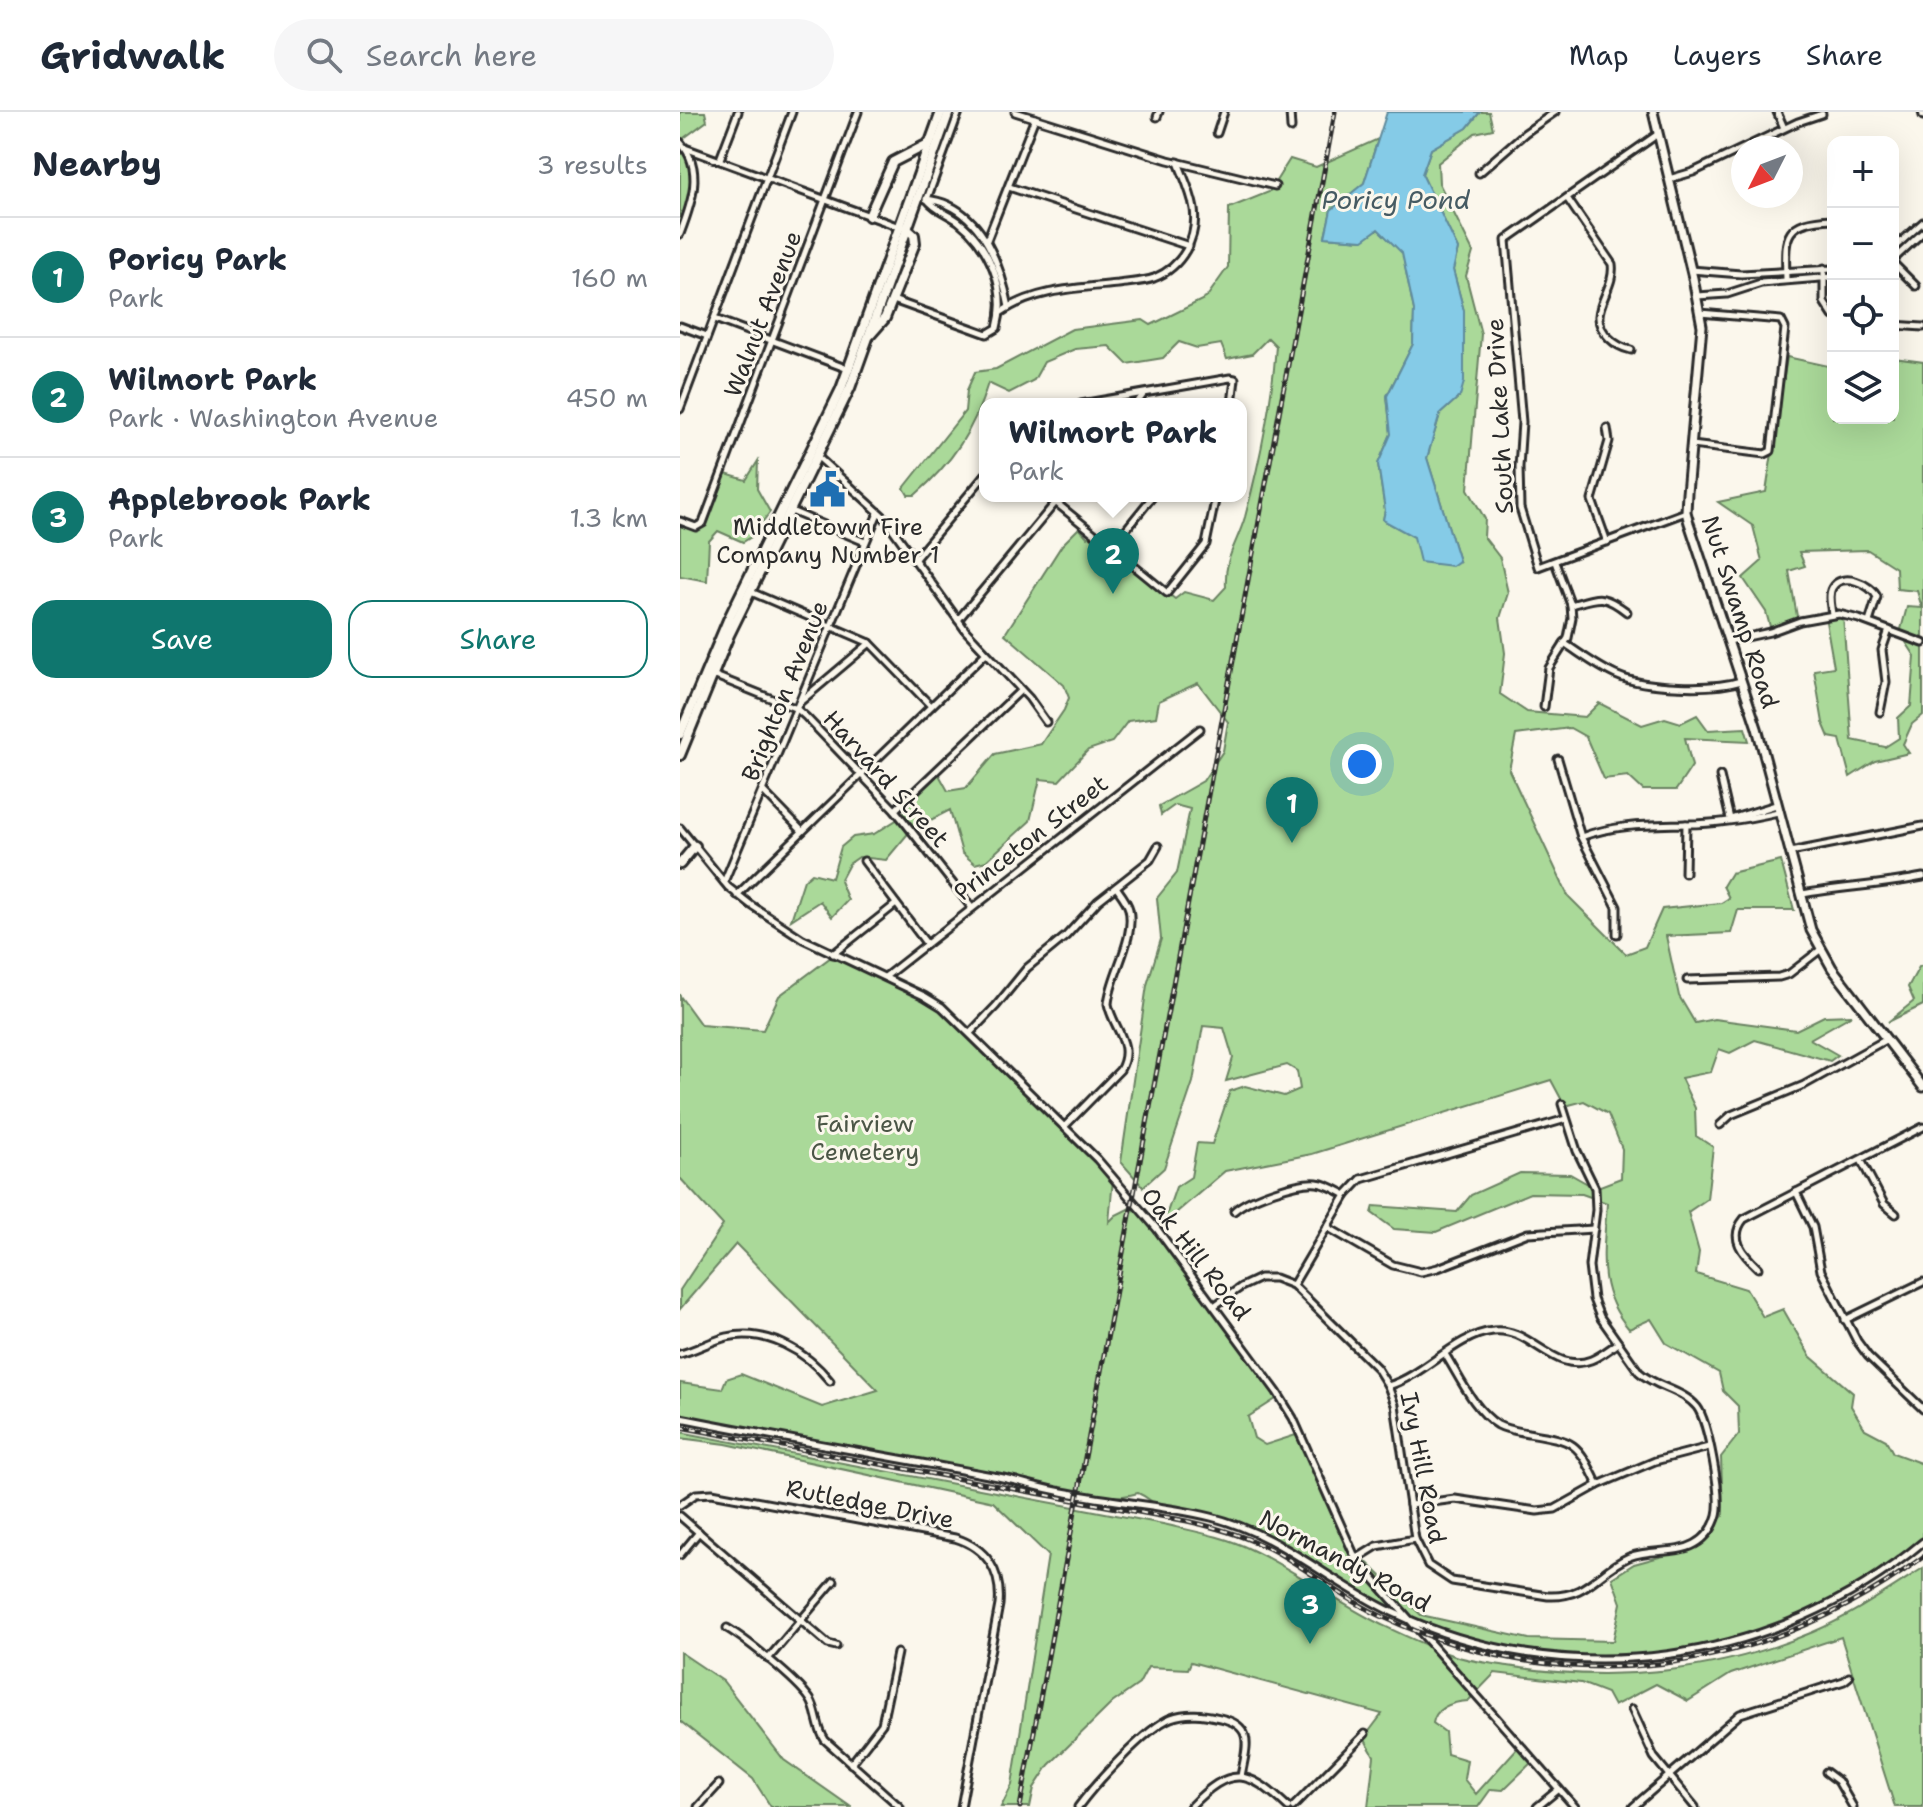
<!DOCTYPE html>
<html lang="en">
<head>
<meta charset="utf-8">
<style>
  :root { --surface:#fff; --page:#f6f6f7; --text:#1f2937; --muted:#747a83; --line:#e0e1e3; --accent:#0f766e }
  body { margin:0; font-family:"Shantell Sans",sans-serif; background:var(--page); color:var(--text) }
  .controls { position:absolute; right:24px; top:24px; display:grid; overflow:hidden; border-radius:16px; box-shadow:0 8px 32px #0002 }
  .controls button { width:72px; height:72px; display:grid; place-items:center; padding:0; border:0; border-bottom:2px solid var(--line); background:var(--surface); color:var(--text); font:40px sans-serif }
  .compass { position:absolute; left:1051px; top:24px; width:72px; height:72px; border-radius:50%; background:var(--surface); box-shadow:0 8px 32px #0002; rotate:228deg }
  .you { position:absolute; left:682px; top:652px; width:28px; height:28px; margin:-20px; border:6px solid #fff; border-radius:50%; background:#1a73e8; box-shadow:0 0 0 12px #1a73e833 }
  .badge { display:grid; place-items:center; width:52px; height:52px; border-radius:50%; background:var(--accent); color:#fff; font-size:26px; font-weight:700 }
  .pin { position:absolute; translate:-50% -66px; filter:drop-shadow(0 2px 4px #0008) }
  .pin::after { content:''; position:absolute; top:42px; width:28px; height:24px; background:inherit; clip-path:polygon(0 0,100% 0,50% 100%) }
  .popup { position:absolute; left:299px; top:286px; width:268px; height:104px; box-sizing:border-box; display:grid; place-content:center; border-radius:16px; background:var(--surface); filter:drop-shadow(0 2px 6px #0005); font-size:26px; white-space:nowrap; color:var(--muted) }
  .popup b { font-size:30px; color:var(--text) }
  .popup::after { content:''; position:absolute; left:50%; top:100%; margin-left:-16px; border:16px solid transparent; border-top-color:var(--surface) }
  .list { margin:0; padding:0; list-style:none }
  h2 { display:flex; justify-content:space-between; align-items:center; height:104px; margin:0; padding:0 32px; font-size:34px }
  h2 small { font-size:26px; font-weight:400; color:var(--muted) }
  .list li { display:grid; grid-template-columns:52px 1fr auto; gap:24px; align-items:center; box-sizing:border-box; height:120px; padding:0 32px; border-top:2px solid var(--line) }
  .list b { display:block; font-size:30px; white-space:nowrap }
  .list p { margin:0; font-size:26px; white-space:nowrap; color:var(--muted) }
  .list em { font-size:26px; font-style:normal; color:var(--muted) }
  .actions { display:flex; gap:16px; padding:24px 32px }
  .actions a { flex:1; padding:18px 0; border:2px solid var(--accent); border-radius:24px; text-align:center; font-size:28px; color:var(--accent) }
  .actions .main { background:var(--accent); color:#fff }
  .icon { flex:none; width:44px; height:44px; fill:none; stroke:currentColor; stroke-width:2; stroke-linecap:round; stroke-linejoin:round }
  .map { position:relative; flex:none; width:1243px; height:1695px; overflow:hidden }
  header { display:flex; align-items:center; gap:48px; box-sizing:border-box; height:112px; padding:0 40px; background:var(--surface); border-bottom:2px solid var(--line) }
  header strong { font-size:38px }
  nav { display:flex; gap:44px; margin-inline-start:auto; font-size:28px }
  .search { width:560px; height:72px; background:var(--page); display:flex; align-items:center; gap:20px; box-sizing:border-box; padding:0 28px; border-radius:44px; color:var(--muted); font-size:30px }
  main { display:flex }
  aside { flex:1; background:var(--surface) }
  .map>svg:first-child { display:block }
  .green { fill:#aad999; stroke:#6a8262; stroke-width:2 }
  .water { fill:#85cbe7; stroke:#618b9c; stroke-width:2 }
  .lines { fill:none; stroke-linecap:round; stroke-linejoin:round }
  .minor-casing { stroke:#2b2b2b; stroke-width:11 }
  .major-casing { stroke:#2b2b2b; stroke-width:13 }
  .highway-casing { stroke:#2b2b2b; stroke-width:14 }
  .minor { stroke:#fbf7ec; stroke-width:5 }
  .major { stroke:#fbf7ec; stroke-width:7 }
  .highway { stroke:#fbf7ec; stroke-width:8 }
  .rail-casing { stroke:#2b2b2b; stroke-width:5 }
  .rail { stroke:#fbf7ec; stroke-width:2; stroke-dasharray:6; stroke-linecap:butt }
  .labels { text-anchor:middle; stroke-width:6; stroke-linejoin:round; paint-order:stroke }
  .street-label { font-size:24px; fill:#2b2b2b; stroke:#fbf7ec }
  .poi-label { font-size:24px; fill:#2b2b2b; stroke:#fbf7ec }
  .park-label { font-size:24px; fill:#4b5646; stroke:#fbf7ec }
  .water-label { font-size:26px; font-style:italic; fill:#465b63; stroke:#fbf7ec }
</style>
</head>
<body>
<header>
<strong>Gridwalk</strong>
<div class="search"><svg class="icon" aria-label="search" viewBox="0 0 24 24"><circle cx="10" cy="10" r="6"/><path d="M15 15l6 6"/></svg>Search here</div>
<nav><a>Map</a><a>Layers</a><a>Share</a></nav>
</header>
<main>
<aside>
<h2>Nearby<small>3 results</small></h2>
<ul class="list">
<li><span class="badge">1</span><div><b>Poricy Park</b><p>Park</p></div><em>160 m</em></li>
<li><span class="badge">2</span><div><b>Wilmort Park</b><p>Park · Washington Avenue</p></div><em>450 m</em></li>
<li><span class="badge">3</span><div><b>Applebrook Park</b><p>Park</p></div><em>1.3 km</em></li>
</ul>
<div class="actions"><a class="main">Save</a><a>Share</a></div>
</aside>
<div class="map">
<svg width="1243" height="1695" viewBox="0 0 1243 1695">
  <rect width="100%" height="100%" fill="#fbf7ec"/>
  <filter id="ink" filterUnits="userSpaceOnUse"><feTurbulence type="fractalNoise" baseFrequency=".0125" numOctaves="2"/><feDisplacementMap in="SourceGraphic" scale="16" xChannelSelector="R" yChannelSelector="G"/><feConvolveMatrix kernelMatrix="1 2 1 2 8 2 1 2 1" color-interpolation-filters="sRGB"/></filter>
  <g filter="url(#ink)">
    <g class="green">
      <polygon points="0,0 25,0 27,9 4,26 13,77 0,118"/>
      <path d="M 800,0 L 809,0 L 813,17 L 795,21 L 758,51 L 759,71 L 793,140 L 786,164 L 801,222 L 788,377 L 805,407 L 804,425 L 820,446 L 828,481 L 820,506 L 825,541 L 820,582 L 847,600 L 905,605 L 919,591 L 962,613 L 985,606 L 1001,611 L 1017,603 L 1028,618 L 1065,616 L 1069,629 L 1005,626 L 1012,654 L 996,678 L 963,678 L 948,664 L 924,667 L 906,625 L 890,616 L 836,623 L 829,658 L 888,784 L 946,842 L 965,835 L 982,797 L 1041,791 L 1049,786 L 1043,774 L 1051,761 L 1101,749 L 1114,798 L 1058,798 L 1051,821 L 986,824 L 999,884 L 1015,911 L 1034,907 L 1116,918 L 1144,904 L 1172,903 L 1130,927 L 1158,943 L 1150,949 L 1075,928 L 1050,941 L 1039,937 L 1031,960 L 1001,966 L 1015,996 L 1016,1024 L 1033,1035 L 1027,1087 L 1008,1100 L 1019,1140 L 1016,1162 L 1066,1177 L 1083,1205 L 1103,1197 L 1130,1244 L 1173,1281 L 1171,1294 L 1185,1317 L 1206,1328 L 1213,1341 L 1243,1352 L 1243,1426 C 1108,1539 927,1576 759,1518 C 694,1495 641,1448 578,1420 C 555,1409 528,1402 503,1397 C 494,1395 481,1395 474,1391 C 468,1387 465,1384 458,1381 C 411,1395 355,1370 308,1361 C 205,1341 103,1322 0,1304 L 0,1271 L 42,1277 L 46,1267 L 61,1262 L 142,1295 L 198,1278 L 56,1132 L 0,1197 L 0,1178 L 43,1113 L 0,1066 L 0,884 L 21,913 L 83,918 L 99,884 L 155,842 L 253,889 L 433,1067 L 429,1110 L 436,1103 L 456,1093 L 599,1285 L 568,1305 L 574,1326 L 585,1333 L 619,1322 L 669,1433 L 741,1503 L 849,1527 L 933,1529 L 941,1491 L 932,1466 L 954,1452 L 1016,1435 L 1043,1404 L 1041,1345 L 1059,1322 L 1058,1294 L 1043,1279 L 1039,1261 L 986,1231 L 971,1207 L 949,1217 C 915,1177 924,1139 927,1091 L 902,1082 L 850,1081 L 756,1120 L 714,1117 L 692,1101 L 694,1094 L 777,1100 L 791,1083 L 840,1061 L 890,1062 L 915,1076 L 941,1066 L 942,1037 L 928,1002 L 904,989 L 885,994 L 871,968 L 632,1042 L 545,1059 L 483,1112 L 496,1075 L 511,1065 L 517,1031 L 532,1032 L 550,979 L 565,974 L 604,984 L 620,977 L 617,959 L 607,953 L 546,969 L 553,946 L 544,916 L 523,914 L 513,970 L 484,1056 L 463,1075 L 441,1050 L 467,873 L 481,827 L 477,786 L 497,761 L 510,697 L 495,693 L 481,703 L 479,694 L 523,669 L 543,639 L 548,610 L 518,571 L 479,589 L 476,605 L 448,609 L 432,630 L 408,638 L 379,669 L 360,667 L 350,709 L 306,749 L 295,752 L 282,741 L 270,698 L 231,718 L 206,748 L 179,745 L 169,752 L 160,769 L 168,788 L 152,805 L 140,789 L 111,808 L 124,768 L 132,761 L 152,766 L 161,735 L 173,725 L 194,722 L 221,705 L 232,687 L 258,661 L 268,679 L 286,676 L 315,642 L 361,632 L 384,598 L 389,586 L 384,573 L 325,522 L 382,433 L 399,416 L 408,426 L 412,421 L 495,487 L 504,480 L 534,488 L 546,475 C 544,445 557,432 565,405 C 580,349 592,292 596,234 L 588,226 L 572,242 L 547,247 L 541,232 L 517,236 L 499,230 L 483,246 L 447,252 L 429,234 L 395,237 L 364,250 L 354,268 L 329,281 L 308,271 C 294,318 272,351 235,383 L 228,383 L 224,376 L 285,299 L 287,278 L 295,260 L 316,257 L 392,217 L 463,208 L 471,213 L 526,186 L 548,155 L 549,96 L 589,80 L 610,47 L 636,55 L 698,27 L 684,71 L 651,98 L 645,125 L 682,128 L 698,117 L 722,140 L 734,198 L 733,232 L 707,284 L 711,322 L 698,352 L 705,398 L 703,408 L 779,449 L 747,346 L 760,302 L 780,284 L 784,199 L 773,158 L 778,137 L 742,62 L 751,37 L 787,16 Z"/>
      <polygon points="1107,245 1153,255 1153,306 1213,306 1213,246 1243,250 1243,603 1232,612 1223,632 1229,641 1195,649 1170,665 1160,627 1149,625 1143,611 1134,558 1154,555 1145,504 1163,503 1172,628 1205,635 1219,626 1218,606 1231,594 1235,544 1220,521 1227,495 1242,496 1237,479 1217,477 1216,456 1188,438 1119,440 1125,454 1109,459 1118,510 1091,518 1086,500 1063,466 1082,449 1073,414 1038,390 1086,380"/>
      <path d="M 78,349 L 77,377 L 90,400 L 71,425 L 63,430 L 38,419 L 29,429 L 27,469 L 0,464 L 0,409 L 16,415 C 29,399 31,376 46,362 L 66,368 Z"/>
      <polygon points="1243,853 1243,893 1208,910 1234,889 1228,875 1239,855"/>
      <path d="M 0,1320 L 483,1412 C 512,1419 543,1424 570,1437 C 616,1458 656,1491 702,1513 C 723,1523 746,1534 769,1542 C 787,1549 809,1551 828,1554 C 931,1571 1037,1561 1133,1520 C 1172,1503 1207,1479 1243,1456 L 1243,1695 L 1215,1695 L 1161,1525 L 1051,1562 L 1008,1589 L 976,1572 L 934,1594 L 927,1581 L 901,1571 L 815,1561 L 788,1589 C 773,1590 756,1595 753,1611 L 765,1620 L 767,1642 L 787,1648 L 784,1667 L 796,1682 L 840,1633 L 854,1648 L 823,1678 L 811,1677 L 798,1695 L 688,1695 L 694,1644 L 684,1626 L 702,1602 L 511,1550 L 508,1557 L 468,1555 L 459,1572 L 432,1591 L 369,1653 L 354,1676 L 350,1695 L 321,1695 L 332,1673 L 368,1443 L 313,1390 L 46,1332 L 0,1326 Z"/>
      <polygon points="0,1540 43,1569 104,1648 171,1695 91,1695 73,1667 0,1609"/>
    </g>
    <polygon class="water" points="707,0 800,0 787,16 751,37 742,62 778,137 773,158 784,199 784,270 780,284 760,302 747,346 779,449 772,454 740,450 734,425 703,408 705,398 698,352 711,322 707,284 733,232 734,198 722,141 698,117 683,128 645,125 651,98 684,71"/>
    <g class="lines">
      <defs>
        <g id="minor">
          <polyline points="335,0 488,48 595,74"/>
          <polyline points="610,0 611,16"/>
          <polyline points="1097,0 1104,16"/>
          <polyline points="1242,0 1243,4"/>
          <polyline points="477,5 479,0"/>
          <polyline points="537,21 544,0"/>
          <polyline points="978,22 826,128 842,310 839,355 840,396 858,455 1006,400"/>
          <path d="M 0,30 C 25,57 11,93 0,122"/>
          <polyline points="5,36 222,116"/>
          <polyline points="40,47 58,0"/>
          <polyline points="799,61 845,21 875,0"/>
          <polyline points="989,67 1013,60 1118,10 1142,2"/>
          <polyline points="329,75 509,134"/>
          <path d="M 887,86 L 932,152 C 936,180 903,201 929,226 C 935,232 942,236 951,238"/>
          <path d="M 246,87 C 300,93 320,150 329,195"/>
          <polyline points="247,87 279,0"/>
          <polyline points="307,128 355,6"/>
          <polyline points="1213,137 1243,110"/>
          <polyline points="1213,148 1243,120"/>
          <polyline points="1213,151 1236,174"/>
          <polyline points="1144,156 1144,190 1153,204"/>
          <polyline points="1011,158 1061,162 1153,157"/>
          <path d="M 1106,167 C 1105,125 1102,109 1153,107"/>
          <polyline points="1017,184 1047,182 1081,171 1153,165"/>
          <path d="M 213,188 L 307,222 L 317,216 C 328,177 309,133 278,109 C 267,101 255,98 247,87"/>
          <path d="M 320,201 C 354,177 398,176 438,172 C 450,170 463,170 474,166 C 502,155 518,126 514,97 C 511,80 504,66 498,50"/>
          <polyline points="35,207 168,257"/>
          <polyline points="1213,213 1243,215"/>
          <polyline points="0,214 27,224"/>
          <polyline points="401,292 550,266 555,267 552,292"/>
          <polyline points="456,292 463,283"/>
          <polyline points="0,297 112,0"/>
          <polyline points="1012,333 1085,342 1091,339 1105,216 1101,208 1020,201"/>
          <polyline points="138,345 204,405 286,519 349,586 366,610"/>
          <polyline points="368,384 487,481 526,432 536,384"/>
          <polyline points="111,399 185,430"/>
          <polyline points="0,409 16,415 23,411 178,0"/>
          <polyline points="927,430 912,388 929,329 927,316"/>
          <polyline points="431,436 473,384"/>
          <polyline points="234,448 305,363"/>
          <polyline points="71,480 190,531 251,594"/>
          <path d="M 891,493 C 919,485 922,481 947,500"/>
          <path d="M 1152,502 C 1151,494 1148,483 1152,476 C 1162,459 1191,472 1197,485 L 1189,510"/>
          <polyline points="278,508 381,384"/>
          <polyline points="1049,529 1090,520 1120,509 1159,502 1179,507 1243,531"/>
          <path d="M 884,531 C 901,542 919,556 938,564 C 965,576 1033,578 1061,569"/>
          <polyline points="33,563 117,597 126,605 215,698 292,796"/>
          <polyline points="120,590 190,531"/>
          <polyline points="864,595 869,556 888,526 892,506 891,493 875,450"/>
          <polyline points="1200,600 1206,570 1202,538 1209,518"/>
          <polyline points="878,647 901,725 937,795 937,822"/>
          <polyline points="1040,664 1050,707"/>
          <polyline points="83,679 122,719"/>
          <polyline points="215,698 341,578"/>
          <polyline points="1051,707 1096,693"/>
          <polyline points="0,716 48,775 71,793 123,827 244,884 262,895 417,1047 477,1117 597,1280 613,1306 676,1447 895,1695"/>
          <path d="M 901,725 C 937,712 968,713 1006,712 C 1037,712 1068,707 1098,700"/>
          <polyline points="1110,740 1243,714"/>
          <polyline points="184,749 246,831"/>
          <polyline points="1005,761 1006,712"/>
          <polyline points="44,770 198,401"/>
          <path d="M 1122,782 C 1162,775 1203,773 1243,765"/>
          <polyline points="57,783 306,541"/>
          <polyline points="153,842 216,792"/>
          <polyline points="205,865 520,617"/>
          <polyline points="1007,868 1099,865 1109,862 1140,838"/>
          <polyline points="291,920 316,894 347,856 386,824 418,789 470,748 478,734"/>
          <polyline points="1040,1013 1051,1003 1124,973 1207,927"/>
          <path d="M 385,1014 L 440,958 C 455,932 433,917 428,892 C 430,864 456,827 449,797 C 447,789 441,782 436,775"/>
          <polyline points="1181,1048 1204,1092 1216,1102"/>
          <polyline points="1116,1080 1133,1115 1141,1159 1177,1229 1188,1244 1243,1297"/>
          <path d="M 554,1099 C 568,1086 618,1069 637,1071 C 647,1072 657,1078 666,1083"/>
          <polyline points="647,1115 713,1153 741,1160 758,1156 848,1121 914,1117"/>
          <path d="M 1078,1156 C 1063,1142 1048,1126 1064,1107 L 1243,1015"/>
          <polyline points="613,1173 666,1083 681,1067 886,1007"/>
          <path d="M 534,1194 L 561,1175 L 580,1166 L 595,1166 L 613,1173 L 697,1256 L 708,1274 L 715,1293 L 735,1427 L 748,1453 L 772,1469 L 868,1484 C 908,1486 917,1459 949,1445 C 970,1436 995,1443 1015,1432 C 1026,1426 1034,1415 1037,1403 C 1042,1385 1028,1309 1017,1295 C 1002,1277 976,1276 959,1260 L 920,1205 L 913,1187 L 909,1154 L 916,1098 L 915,1076 L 897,1039 L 882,992"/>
          <polyline points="1165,1208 1243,1170"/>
          <path d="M 0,1242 C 16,1238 31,1229 47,1225 C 86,1216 126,1239 150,1269"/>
          <path d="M 765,1242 C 780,1266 794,1298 818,1313 C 827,1318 838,1319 848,1321 C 895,1329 897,1329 918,1373"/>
          <path d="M 708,1274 C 745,1263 776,1223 813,1219 C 850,1214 874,1263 911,1248 C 921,1244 929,1237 938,1231"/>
          <path d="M 0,1306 C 106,1327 212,1345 318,1365 C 339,1369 360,1376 382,1380 C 431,1390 482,1393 531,1405 C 600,1422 649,1470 712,1500 C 887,1583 1095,1554 1243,1430"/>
          <path d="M 0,1393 L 16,1382 L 32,1381 L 275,1426 C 307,1436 322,1460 319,1493 L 281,1695"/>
          <polyline points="730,1393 775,1387 857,1399 875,1397 918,1373 975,1349 1029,1335"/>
          <polyline points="0,1404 148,1532 156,1534"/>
          <polyline points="0,1443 19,1420"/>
          <polyline points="676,1447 697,1434 735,1427"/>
          <path d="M 47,1516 C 67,1528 117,1568 130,1587 C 138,1599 136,1615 145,1628 L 220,1695"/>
          <polyline points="88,1547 154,1469"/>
          <polyline points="952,1597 974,1645 1015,1695"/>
          <polyline points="171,1652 202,1612 217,1541"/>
          <polyline points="1146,1660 1158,1669 1173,1695"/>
          <polyline points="18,1695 39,1672"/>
          <path d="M 398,1695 C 415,1672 466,1616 491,1606 C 507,1600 523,1602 540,1606 C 576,1614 566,1636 561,1664"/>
          <path d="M 510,1695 C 550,1654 567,1656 608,1695"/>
          <polyline points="613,1695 685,1622"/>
          <polyline points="857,1695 879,1677"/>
          <polyline points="953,1695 1060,1602 1164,1569 1169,1565"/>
        </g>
        <polyline id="major" points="973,0 1013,166 1022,214 1007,381 1006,400 1009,411 1077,616 1131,818 1152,856 1243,975"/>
        <g id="highway">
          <polyline points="189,104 213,50 248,32"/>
          <polyline points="190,223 205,206 235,131 234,123 226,116"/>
          <polyline points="0,622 48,508 161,277 261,0"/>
          <polyline points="0,643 49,523 170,276 269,0"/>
          <polyline points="0,752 15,734"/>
        </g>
      </defs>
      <use href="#minor" class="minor-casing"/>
      <use href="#major" class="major-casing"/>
      <use href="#highway" class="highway-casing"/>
      <use href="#minor" class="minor"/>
      <use href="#major" class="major"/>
      <use href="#highway" class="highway"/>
      <defs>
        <g id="rail">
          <path d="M 0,1315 L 507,1409 C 539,1416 569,1425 598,1441 C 633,1461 664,1487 701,1504 C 885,1590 1081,1565 1243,1445"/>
          <polyline points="340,1695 655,0"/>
        </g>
      </defs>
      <use href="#rail" class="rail-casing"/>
      <use href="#rail" class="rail"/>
    </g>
  </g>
  <defs>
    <symbol id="civic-bare" viewBox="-9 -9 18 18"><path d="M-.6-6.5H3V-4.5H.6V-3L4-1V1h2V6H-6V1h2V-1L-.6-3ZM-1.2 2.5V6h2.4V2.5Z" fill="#1f6fb2" stroke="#fbf7ec" stroke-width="2.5" paint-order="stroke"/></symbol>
  </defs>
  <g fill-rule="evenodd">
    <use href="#civic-bare" x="122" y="352" width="51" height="51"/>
  </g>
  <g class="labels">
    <g class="street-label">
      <text transform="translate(83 202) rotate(-69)" y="8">Walnut Avenue</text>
      <text transform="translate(820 304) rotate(-93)" y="8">South Lake Drive</text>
      <text transform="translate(1060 500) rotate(72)" y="8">Nut Swamp Road</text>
      <text transform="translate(105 579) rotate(-68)" y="8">Brighton Avenue</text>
      <text transform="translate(206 667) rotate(48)" y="8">Harvard Street</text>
      <text transform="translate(351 726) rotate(-38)" y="8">Princeton Street</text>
      <text transform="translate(516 1142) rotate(52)" y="8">Oak Hill Road</text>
      <text transform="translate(743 1356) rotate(79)" y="8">Ivy Hill Road</text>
      <text transform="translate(190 1392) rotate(11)" y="8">Rutledge Drive</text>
      <text transform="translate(665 1449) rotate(28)" y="8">Normandy Road</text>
    </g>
    <g class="poi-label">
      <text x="148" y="423">Middletown Fire<tspan x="148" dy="28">Company Number 1</tspan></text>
    </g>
    <g class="park-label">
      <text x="185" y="1020">Fairview<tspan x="185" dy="28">Cemetery</tspan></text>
    </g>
    <g class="water-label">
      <text x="716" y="97">Poricy Pond</text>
    </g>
  </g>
</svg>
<div class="controls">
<button>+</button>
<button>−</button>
<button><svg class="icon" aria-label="locate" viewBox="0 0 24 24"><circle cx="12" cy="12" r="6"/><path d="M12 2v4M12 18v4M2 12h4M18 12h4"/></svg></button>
<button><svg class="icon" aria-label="layers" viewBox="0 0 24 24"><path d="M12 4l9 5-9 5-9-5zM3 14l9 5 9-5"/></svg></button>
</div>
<svg class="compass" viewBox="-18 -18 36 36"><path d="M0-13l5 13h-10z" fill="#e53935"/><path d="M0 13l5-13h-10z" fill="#747a83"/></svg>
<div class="you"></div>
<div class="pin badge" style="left:612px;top:731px">1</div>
<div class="pin badge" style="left:433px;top:482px">2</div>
<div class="popup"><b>Wilmort Park</b>Park</div>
<div class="pin badge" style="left:630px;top:1532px">3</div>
</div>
</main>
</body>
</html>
